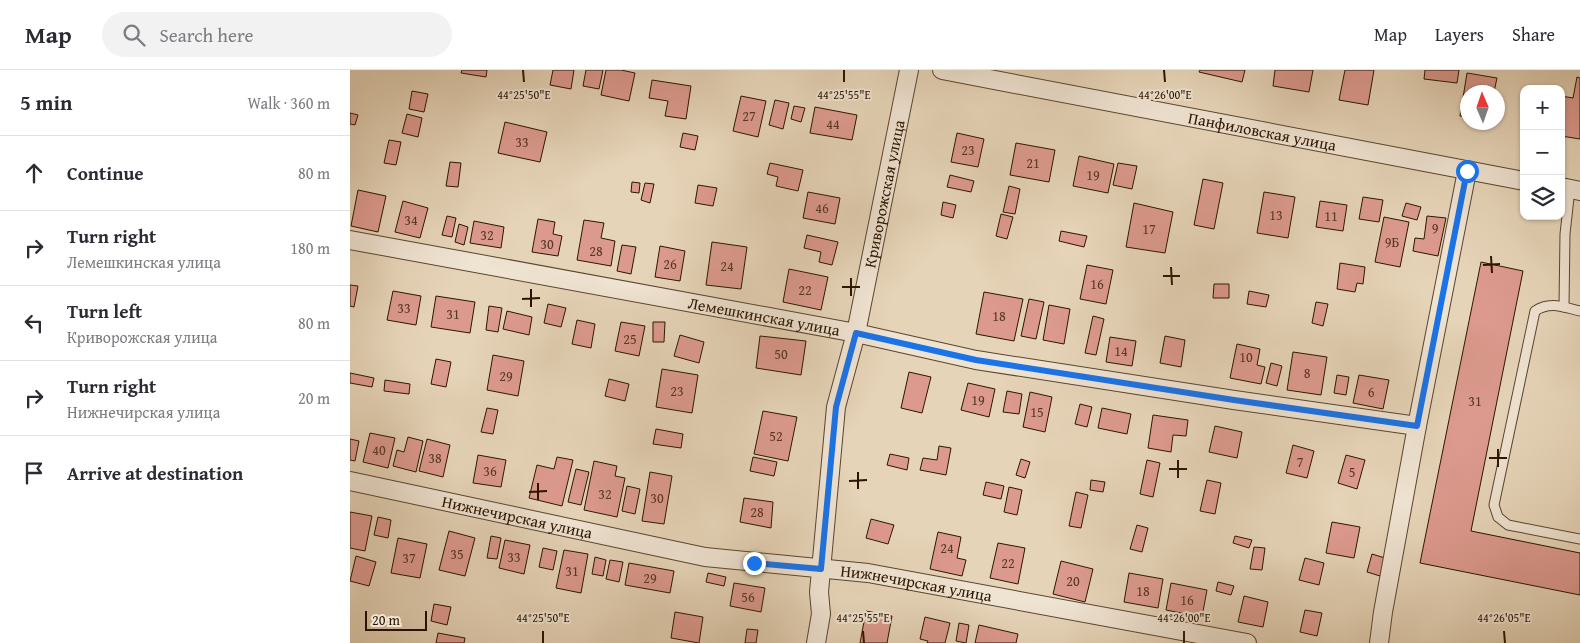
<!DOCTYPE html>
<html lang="en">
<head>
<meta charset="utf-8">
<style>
  :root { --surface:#fff; --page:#f2f2f3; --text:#2b2b33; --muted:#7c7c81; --line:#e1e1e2 }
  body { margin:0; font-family:"Gentium Book Plus",serif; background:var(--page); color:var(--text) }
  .controls { position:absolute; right:15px; top:15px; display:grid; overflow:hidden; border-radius:10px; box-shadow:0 1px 4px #0004 }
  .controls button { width:45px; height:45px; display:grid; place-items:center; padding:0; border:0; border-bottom:1px solid var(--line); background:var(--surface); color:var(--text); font:25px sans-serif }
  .compass { position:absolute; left:1110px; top:15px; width:45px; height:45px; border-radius:50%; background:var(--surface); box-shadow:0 1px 4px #0004; rotate:358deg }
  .scale { position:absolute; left:15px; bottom:12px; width:62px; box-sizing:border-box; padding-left:5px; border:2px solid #2c1500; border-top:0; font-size:14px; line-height:18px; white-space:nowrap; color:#2c1500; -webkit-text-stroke:4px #efe3d1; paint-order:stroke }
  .stop { position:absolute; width:15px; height:15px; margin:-11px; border:4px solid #1a73e8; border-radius:50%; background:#fff }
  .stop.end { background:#1a73e8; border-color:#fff; box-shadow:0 1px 5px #0008 }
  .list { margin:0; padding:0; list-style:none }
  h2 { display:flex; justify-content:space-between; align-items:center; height:65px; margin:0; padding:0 20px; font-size:21px }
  h2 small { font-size:16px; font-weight:400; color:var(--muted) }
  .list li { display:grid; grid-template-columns:32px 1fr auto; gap:15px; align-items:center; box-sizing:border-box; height:75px; padding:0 20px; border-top:1px solid var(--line) }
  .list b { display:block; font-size:19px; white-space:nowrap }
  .list p { margin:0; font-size:16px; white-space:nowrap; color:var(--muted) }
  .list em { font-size:16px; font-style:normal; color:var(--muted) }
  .icon { flex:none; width:28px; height:28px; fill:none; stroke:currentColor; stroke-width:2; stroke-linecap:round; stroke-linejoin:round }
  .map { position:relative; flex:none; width:1230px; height:573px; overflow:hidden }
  header { display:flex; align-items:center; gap:30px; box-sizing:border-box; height:70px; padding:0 25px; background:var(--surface); border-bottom:1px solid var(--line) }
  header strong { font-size:24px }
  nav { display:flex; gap:28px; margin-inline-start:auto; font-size:18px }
  .search { width:350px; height:45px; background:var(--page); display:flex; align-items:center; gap:12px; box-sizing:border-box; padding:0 18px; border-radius:28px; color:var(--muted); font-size:19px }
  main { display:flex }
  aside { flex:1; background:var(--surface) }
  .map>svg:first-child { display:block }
  .building { fill:#dc9a8e; stroke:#2c1500 }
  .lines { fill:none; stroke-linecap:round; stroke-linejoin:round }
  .service-casing { stroke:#5a452e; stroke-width:11 }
  .minor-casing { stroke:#5a452e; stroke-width:20 }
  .service { stroke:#efe3d1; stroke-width:9 }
  .minor { stroke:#efe3d1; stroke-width:18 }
  .route { stroke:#1a73e8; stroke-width:6 }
  .ticks { fill:none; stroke:#2c1500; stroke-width:2 }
  .labels { text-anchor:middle; stroke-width:4; stroke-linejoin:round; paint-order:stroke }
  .number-label { font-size:14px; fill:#583624 }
  .street-label { font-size:16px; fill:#2c1500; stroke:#efe3d1 }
  .ticks-label { font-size:12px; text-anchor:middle; fill:#2c1500; stroke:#efe3d1; stroke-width:4; stroke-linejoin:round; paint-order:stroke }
</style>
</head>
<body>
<header>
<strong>Map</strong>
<div class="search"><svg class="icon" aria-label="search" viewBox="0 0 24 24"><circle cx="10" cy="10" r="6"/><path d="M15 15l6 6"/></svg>Search here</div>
<nav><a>Map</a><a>Layers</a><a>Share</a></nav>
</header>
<main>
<aside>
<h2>5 min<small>Walk · 360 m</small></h2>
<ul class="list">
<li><svg class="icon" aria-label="ahead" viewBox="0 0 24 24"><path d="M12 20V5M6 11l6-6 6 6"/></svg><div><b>Continue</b></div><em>80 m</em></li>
<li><svg class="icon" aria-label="right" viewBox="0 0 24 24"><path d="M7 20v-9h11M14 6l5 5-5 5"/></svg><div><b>Turn right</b><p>Лемешкинская улица</p></div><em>180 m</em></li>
<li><svg class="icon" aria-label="left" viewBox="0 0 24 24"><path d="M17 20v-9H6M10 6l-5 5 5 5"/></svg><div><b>Turn left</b><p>Криворожская улица</p></div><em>80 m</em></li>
<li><svg class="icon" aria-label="right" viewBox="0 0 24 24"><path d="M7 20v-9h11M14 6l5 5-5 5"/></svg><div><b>Turn right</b><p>Нижнечирская улица</p></div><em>20 m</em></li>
<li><svg class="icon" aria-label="arrive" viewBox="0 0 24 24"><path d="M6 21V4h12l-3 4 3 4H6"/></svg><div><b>Arrive at destination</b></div></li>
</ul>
</aside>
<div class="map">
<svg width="1230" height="573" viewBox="0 0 1230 573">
  <rect width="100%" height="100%" fill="#e6d4b8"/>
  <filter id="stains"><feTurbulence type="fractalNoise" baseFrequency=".004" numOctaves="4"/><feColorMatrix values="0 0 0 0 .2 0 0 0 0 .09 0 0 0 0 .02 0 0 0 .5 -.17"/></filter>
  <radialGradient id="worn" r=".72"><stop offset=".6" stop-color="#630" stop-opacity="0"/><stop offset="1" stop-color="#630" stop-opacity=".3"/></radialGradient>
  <g class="building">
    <polygon points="112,0 137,0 136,7 111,3"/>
    <polygon points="203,0 224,0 221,19 200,15"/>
    <polygon points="236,0 253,0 249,19 233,16"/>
    <polygon points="256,0 271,0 285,3 279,31 251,25"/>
    <polygon points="850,0 895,0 892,12 849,2"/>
    <polygon points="925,0 963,0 959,22 923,16"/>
    <polygon points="995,0 1024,0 1018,35 989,30"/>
    <polygon points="1075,0 1109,0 1107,13 1074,9"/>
    <polygon points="1117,3 1147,8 1144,22 1118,22 1118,47 1110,46"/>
    <polygon points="1227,7 1230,8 1230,69 1211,66 1211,26 1223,28"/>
    <polygon points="302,10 341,16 336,49 315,46 318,31 299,28"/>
    <polygon points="62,21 78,24 74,42 59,39"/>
    <polygon points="391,26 416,31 408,67 383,61"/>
    <polygon points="425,30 439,33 433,59 419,55"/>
    <polygon points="444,36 455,38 451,52 441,49"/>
    <polygon points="465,37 507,45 502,70 460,63"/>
    <polygon points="0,43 8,45 5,55 0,54"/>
    <polygon points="57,44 72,48 68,67 52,63"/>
    <polygon points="155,52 197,62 190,92 148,83"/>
    <polygon points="333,63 348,66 345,80 330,77"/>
    <polygon points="607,63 634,69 628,97 601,92"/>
    <polygon points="39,70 51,72 46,95 34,93"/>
    <polygon points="666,73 705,80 699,112 660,105"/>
    <polygon points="729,86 764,94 758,123 723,116"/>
    <polygon points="100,92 111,93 108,117 96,116"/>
    <polygon points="420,93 453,100 448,121 426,116 428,107 417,104"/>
    <polygon points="768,93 787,96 782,119 763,115"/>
    <polygon points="600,105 624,111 621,122 597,117"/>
    <polygon points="853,109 873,113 864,159 844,155"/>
    <polygon points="282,112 290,113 289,123 281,122"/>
    <polygon points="295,113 304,114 300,133 291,130"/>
    <polygon points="348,115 367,118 363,136 345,133"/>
    <polygon points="659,116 670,119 665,144 653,142"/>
    <polygon points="8,120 36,126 28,162 1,156"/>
    <polygon points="458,122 490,128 485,154 453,148"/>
    <polygon points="914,122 945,127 938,168 907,163"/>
    <polygon points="1013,127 1033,130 1029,152 1009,149"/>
    <polygon points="53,131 78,138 70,168 45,162"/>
    <polygon points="970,131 997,135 993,161 966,157"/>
    <polygon points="593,132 606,135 603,148 591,145"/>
    <polygon points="784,133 823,142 815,183 776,177"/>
    <polygon points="1056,133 1071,137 1067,150 1052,146"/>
    <polygon points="651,144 663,147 657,169 646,166"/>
    <polygon points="97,146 106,148 102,167 92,165"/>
    <polygon points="1077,146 1096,148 1088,186 1063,181 1065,168 1074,169"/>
    <polygon points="1034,147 1059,152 1050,197 1025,192"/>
    <polygon points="188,149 205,152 203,164 212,166 208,186 182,182"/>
    <polygon points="234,150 254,153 251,168 265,171 261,196 227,190"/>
    <polygon points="124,151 154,157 151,178 120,173"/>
    <polygon points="109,154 118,157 114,175 105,172"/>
    <polygon points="711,161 737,166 734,177 709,171"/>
    <polygon points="457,165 488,172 482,195 469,192 471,182 454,178"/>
    <polygon points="362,172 397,177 391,219 356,215"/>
    <polygon points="272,175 286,177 281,204 267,201"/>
    <polygon points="310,176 335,181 330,211 305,207"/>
    <polygon points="1131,192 1173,201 1121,461 1230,483 1230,525 1070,493"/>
    <polygon points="990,193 1015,197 1013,214 1007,213 1005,222 987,219"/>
    <polygon points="737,195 763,200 756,234 730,229"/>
    <polygon points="439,199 478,207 471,240 433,232"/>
    <polygon points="864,214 879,214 879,228 863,228"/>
    <polygon points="0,215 8,216 4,237 0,236"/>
    <polygon points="43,221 71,226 66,255 37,250"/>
    <polygon points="899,221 919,225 916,237 897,234"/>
    <polygon points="634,222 673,229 664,271 626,264"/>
    <polygon points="86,226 125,232 120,263 81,257"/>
    <polygon points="679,229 694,232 686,269 671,266"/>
    <polygon points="966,232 978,234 973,256 962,253"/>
    <polygon points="198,234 216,238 211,257 194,253"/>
    <polygon points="699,235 720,239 714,274 693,270"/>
    <polygon points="139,236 152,238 148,262 136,260"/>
    <polygon points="157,241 182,247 179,265 153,259"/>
    <polygon points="743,246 754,249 746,285 735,283"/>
    <polygon points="227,250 245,254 241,278 222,274"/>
    <polygon points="271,252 295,256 289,286 265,281"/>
    <polygon points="303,252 315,252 314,272 303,272"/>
    <polygon points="330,265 354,272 349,293 324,286"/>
    <polygon points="410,266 456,271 451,305 406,298"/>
    <polygon points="815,266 835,270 831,297 810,293"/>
    <polygon points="760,267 786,271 782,296 756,292"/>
    <polygon points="887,274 910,279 907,295 915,297 911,314 880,308"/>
    <polygon points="943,282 977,287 971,325 937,320"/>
    <polygon points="143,285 174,291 168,326 137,320"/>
    <polygon points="86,289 101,292 96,317 81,314"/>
    <polygon points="921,293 932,296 927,316 916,313"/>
    <polygon points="312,299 348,305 342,343 306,337"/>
    <polygon points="559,302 581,307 572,343 551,338"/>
    <polygon points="0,303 24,308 22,317 0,313"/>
    <polygon points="987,305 999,307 996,325 984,323"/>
    <polygon points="1009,305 1039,310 1033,339 1003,333"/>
    <polygon points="259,309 279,314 275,331 255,326"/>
    <polygon points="35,310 60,314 59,324 34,321"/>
    <polygon points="618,313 645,319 639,347 611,340"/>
    <polygon points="657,321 672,324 669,344 653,342"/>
    <polygon points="680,322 702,327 695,362 673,357"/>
    <polygon points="730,334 742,337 737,357 725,354"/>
    <polygon points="137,338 148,340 143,364 131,362"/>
    <polygon points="752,338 781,344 777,364 748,358"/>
    <polygon points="413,341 447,347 438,391 404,384"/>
    <polygon points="803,345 838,350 836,366 823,365 821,382 798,378"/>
    <polygon points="865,356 892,362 887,388 859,382"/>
    <polygon points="306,359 333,364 331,378 303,374"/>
    <polygon points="20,363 45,368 38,398 13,392"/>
    <polygon points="58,367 73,371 66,402 43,396 47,380 54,382"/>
    <polygon points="0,369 9,371 5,391 0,390"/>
    <polygon points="77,369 100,375 93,407 69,401"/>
    <polygon points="943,375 964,381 957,408 936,403"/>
    <polygon points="589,376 601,378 596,405 570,400 573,388 587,390"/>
    <polygon points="540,384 559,388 557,400 537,395"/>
    <polygon points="128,385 156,390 151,417 123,413"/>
    <polygon points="996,385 1015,390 1007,419 988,413"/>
    <polygon points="207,387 223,390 212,436 179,428 187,395 204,399"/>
    <polygon points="403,387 427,392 424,406 400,401"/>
    <polygon points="671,389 680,392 675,408 666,405"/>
    <polygon points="797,390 810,393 803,427 790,424"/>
    <polygon points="244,391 267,396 265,406 275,408 267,447 234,440"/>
    <polygon points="226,399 239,402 231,435 218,432"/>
    <polygon points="300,402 322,406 314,454 292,451"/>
    <polygon points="741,410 755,412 753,422 740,420"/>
    <polygon points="857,410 871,413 865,444 850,441"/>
    <polygon points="636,412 654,416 651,429 633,425"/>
    <polygon points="277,416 290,419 285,444 272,441"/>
    <polygon points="659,417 672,420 667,445 654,442"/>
    <polygon points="726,422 738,425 731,458 719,456"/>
    <polygon points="394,428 423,432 421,458 390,452"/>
    <polygon points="0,442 22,446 15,481 0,478"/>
    <polygon points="28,447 41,450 38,468 24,465"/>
    <polygon points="521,449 544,455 538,474 516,468"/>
    <polygon points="982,452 1010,457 1004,488 976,483"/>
    <polygon points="787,455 798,458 792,482 780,479"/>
    <polygon points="99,461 125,468 115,506 89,500"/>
    <polygon points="588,462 611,467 607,488 616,490 612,506 580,499"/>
    <polygon points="141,466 151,468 147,489 137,488"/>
    <polygon points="885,466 902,470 899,478 883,473"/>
    <polygon points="48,468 77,474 70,508 41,503"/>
    <polygon points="155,470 180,475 174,504 149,498"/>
    <polygon points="648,473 675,478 668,514 640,508"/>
    <polygon points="904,477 915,478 912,500 900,499"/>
    <polygon points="193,478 207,481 203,500 189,497"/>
    <polygon points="214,480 238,484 231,523 206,518"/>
    <polygon points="1022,484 1035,488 1030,506 1017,502"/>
    <polygon points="6,486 26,492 19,516 0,511"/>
    <polygon points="245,487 256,490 253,506 242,504"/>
    <polygon points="955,488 974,493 969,515 949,510"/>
    <polygon points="260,490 273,492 269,512 256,509"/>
    <polygon points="711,491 743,499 735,532 703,524"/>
    <polygon points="279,493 324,501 320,523 275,515"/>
    <polygon points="358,503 376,507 374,516 356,512"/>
    <polygon points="779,503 813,509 808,538 774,532"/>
    <polygon points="868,512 884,516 881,525 866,521"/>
    <polygon points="384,513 415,518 411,542 380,536"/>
    <polygon points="821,513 857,520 852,547 816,540"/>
    <polygon points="894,526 918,532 913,557 888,552"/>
    <polygon points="84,534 101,537 97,555 81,551"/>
    <polygon points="955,540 972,543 967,566 950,562"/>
    <polygon points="516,541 542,546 537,573 510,573"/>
    <polygon points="325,542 353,547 349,573 321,568"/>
    <polygon points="575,547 600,553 595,573 577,573 578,571 570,569"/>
    <polygon points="609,553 619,555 616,573 606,571"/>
    <polygon points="629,555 668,564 666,573 625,573"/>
    <polygon points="397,559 408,560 406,573 395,573"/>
    <polygon points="88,563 115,568 114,573 86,573"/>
  </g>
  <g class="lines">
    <defs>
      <g id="service">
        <polyline points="1214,237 1215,164 1220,119"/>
        <path d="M 1230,241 C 1213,237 1200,231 1185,241 L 1144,435 L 1148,447 L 1158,455 L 1230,469"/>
      </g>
      <g id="minor">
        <path id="s1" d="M 592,0 L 1174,111"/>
        <polyline points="1211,117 1230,121"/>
        <path id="s2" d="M 0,170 L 506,263 L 626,290 L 884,330 L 1067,356"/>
        <path id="s3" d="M 0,411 L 355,487 L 518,503 L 897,573"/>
        <path id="s4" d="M 466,573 L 471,544 L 469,522 L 486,337 L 506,263 L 559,0"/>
        <polyline points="1029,573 1033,542 1067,356 1117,101"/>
      </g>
    </defs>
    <use href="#service" class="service-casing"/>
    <use href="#minor" class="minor-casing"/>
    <use href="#service" class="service"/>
    <use href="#minor" class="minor"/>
  </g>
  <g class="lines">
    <polyline class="route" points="404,493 471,499 486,337 506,263 626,290 884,330 1067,356 1117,101"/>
  </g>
  <path class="ticks" d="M 173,0 L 174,12M 494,0 L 494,12M 814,0 L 815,12M 1141,186 L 1142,203M 1133,195 L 1150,194M 821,197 L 822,215M 813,206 L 830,206M 501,208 L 501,226M 492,217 L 510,217M 181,219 L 181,237M 172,229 L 190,228M 1148,379 L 1148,397M 1139,388 L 1157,388M 828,390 L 828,408M 819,399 L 837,399M 508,402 L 508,419M 499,411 L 517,410M 188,413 L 188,430M 179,422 L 197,421M 193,561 L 193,573M 513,561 L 514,573M 834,561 L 834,573M 1154,561 L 1155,573"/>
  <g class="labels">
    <g class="number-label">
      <text x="399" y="51">27</text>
      <text x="483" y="59">44</text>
      <text x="172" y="77">33</text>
      <text x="618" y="85">23</text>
      <text x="683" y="98">21</text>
      <text x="743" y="110">19</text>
      <text x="472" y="143">46</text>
      <text x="926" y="150">13</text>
      <text x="981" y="151">11</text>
      <text x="61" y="155">34</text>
      <text x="1085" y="163">9</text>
      <text x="799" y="164">17</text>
      <text x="137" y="170">32</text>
      <text x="1042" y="177">9Б</text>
      <text x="197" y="179">30</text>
      <text x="246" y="186">28</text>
      <text x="320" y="199">26</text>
      <text x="377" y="201">24</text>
      <text x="747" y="219">16</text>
      <text x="455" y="225">22</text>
      <text x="54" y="243">33</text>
      <text x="103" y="249">31</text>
      <text x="649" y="251">18</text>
      <text x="280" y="274">25</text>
      <text x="771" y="286">14</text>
      <text x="431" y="289">50</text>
      <text x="896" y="292">10</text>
      <text x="957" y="308">8</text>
      <text x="156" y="311">29</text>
      <text x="327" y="326">23</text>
      <text x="1021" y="327">6</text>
      <text x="628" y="335">19</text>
      <text x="1125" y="336">31</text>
      <text x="687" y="347">15</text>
      <text x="426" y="371">52</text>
      <text x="29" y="385">40</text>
      <text x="85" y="393">38</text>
      <text x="950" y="397">7</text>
      <text x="140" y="406">36</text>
      <text x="1002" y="407">5</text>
      <text x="255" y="429">32</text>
      <text x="307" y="433">30</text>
      <text x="407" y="447">28</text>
      <text x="597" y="483">24</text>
      <text x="107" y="489">35</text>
      <text x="164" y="492">33</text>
      <text x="59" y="493">37</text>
      <text x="658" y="498">22</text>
      <text x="222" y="506">31</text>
      <text x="300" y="513">29</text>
      <text x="723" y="516">20</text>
      <text x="793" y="526">18</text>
      <text x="398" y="532">56</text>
      <text x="837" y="535">16</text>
    </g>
    <g class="street-label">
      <text dy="6" stroke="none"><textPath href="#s1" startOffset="326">Панфиловская улица</textPath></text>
      <text dy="6" stroke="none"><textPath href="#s4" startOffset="456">Криворожская улица</textPath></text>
      <text dy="6" stroke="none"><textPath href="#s2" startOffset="421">Лемешкинская улица</textPath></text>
      <text dy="6" stroke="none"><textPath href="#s3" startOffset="171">Нижнечирская улица</textPath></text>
      <text dy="6" stroke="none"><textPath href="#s3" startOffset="576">Нижнечирская улица</textPath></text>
    </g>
  </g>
  <g class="ticks-label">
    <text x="174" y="29">44°25'50"E</text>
    <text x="494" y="29">44°25'55"E</text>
    <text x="815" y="29">44°26'00"E</text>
    <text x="193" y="552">44°25'50"E</text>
    <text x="513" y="552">44°25'55"E</text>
    <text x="834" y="552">44°26'00"E</text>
    <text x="1154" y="552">44°26'05"E</text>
  </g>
  <rect width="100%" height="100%" filter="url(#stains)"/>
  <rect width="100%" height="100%" fill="url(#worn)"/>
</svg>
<div class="controls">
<button>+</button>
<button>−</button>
<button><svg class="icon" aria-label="layers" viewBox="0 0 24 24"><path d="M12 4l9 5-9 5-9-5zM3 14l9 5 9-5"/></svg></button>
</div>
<svg class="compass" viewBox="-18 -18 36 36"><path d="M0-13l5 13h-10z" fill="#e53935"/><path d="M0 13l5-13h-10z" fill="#7c7c81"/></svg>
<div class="scale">20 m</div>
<div class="stop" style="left:1117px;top:101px"></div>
<div class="stop end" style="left:404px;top:493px"></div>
</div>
</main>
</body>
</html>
